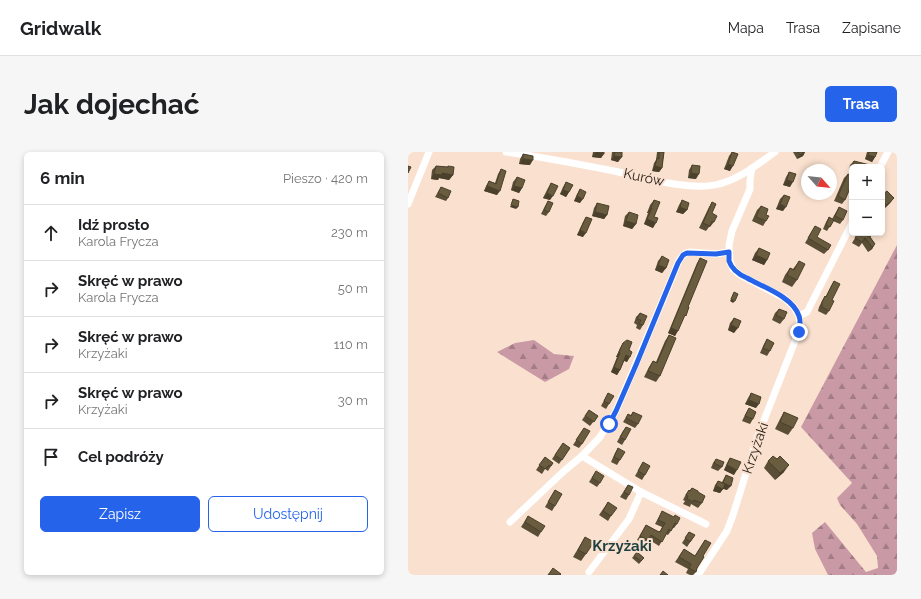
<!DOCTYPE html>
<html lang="pl">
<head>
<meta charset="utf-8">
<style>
  :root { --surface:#fff; --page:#f6f6f6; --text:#202124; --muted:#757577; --line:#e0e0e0; --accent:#2563eb }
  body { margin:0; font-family:Raleway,sans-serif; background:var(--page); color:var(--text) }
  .controls { position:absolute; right:12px; top:12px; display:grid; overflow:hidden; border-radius:6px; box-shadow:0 2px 6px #0003 }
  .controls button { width:36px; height:36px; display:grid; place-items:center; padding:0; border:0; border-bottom:1px solid var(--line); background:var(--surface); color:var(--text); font:20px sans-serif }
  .compass { position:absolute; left:393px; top:12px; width:36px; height:36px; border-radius:50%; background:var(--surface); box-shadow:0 2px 6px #0003; rotate:117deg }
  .stop { position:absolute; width:12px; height:12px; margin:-9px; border:3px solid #2563eb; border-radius:50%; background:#fff }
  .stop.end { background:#2563eb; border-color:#fff; box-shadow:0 1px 4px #0008 }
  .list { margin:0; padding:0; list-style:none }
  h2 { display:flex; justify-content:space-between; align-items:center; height:52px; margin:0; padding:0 16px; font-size:17px }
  h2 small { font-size:13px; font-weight:400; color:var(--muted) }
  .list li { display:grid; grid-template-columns:26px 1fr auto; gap:12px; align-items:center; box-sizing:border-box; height:56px; padding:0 16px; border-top:1px solid var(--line) }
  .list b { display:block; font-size:15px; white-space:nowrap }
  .list p { margin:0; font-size:13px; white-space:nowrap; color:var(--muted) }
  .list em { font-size:13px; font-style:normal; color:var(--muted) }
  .actions { display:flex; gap:8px; padding:12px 16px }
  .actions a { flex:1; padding:9px 0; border:1px solid var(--accent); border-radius:6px; text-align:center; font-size:14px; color:var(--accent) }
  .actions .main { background:var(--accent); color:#fff }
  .icon { flex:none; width:22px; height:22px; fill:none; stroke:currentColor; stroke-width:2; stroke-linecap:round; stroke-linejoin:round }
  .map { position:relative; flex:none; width:489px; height:423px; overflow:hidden; border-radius:6px }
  header { display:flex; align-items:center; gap:24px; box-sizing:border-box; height:56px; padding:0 20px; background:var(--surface); border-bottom:1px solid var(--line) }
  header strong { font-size:19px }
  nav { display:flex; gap:22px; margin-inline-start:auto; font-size:14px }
  .intro { display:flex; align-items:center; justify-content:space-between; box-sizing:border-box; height:96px; padding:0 24px }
  h1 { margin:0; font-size:28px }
  .button { padding:10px 18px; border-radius:6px; background:var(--accent); color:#fff; font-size:14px; font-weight:700 }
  main { display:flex; gap:24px; padding:0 24px }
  aside { flex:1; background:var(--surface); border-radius:6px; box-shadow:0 2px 6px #0003 }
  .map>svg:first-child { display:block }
  .forest { fill:url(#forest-firs) }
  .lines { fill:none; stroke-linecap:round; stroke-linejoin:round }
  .minor { stroke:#fff; stroke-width:7 }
  .wall { fill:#5a4f36 }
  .shaded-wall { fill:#4a402c }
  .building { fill:#695c3f; stroke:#4a402c }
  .route { stroke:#2563eb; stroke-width:5 }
  .labels { text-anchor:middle; stroke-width:4; stroke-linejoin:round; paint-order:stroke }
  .street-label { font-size:14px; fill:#271c13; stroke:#fae1cf }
  .neighbourhood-label { font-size:15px; font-weight:bold; fill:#1d3f40; stroke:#fae1cf }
</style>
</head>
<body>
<header>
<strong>Gridwalk</strong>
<nav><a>Mapa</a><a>Trasa</a><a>Zapisane</a></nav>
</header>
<div class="intro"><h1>Jak dojechać</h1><a class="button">Trasa</a></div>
<main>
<aside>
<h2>6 min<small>Pieszo · 420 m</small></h2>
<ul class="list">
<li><svg class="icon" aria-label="ahead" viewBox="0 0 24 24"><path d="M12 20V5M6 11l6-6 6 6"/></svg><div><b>Idź prosto</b><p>Karola Frycza</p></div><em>230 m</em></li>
<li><svg class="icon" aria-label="right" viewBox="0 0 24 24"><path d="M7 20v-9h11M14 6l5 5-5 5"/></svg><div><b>Skręć w prawo</b><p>Karola Frycza</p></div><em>50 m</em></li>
<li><svg class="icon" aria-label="right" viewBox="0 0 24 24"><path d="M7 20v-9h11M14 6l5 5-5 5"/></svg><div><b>Skręć w prawo</b><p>Krzyżaki</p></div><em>110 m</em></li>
<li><svg class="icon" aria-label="right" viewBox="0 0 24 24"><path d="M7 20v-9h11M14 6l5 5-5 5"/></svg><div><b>Skręć w prawo</b><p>Krzyżaki</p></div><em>30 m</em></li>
<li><svg class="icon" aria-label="arrive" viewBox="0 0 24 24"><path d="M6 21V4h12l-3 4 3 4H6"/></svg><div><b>Cel podróży</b></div></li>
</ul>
<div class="actions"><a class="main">Zapisz</a><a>Udostępnij</a></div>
</aside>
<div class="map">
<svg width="489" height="423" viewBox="0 0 489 423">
  <defs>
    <pattern id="forest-firs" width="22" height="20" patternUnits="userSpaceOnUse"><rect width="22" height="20" fill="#c99aa6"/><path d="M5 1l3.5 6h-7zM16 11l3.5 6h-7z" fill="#a37d86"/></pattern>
  </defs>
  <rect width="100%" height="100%" fill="#fae1cf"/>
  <g class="forest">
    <polygon points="489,93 489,423 420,423 407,397 404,381 417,370 458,420 470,416 469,404 449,372 432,353 429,346 444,331 393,275"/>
    <polygon points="126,188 146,202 166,204 161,217 137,230 89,200 107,191"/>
  </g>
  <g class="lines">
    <g class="minor">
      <path d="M 98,0 C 134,5 170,12 206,19 C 235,25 283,40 311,32 C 332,27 350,12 367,0"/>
      <polyline points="472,15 480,0"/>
      <polyline points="0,52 21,0"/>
      <polyline points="391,164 399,160 444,71"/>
      <polyline points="174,304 233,340 298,372"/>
      <path d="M 102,370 L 156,319 L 174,304 L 192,285 L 208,259 L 264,126 C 268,117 271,101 282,100 L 308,102 L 321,100"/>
      <polyline points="181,420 221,367 233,340"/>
      <polyline points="290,423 319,379 325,363 349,286 391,179 392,173 391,164 386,155 376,146 332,123 325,117 322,110 321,93 324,79 342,37 342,28 344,16"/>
    </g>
  </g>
  <g class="wall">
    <polygon points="185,0 196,0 193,6 184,5"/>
    <polygon points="204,0 214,0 210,10 203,8"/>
    <polygon points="249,0 256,0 254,16 251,20 244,19 246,11 248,8"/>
    <polygon points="324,0 322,19 316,17 321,4"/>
    <polygon points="385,0 397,0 395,4 389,7"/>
    <polygon points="459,0 469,0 467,5 464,10 457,7"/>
    <polygon points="115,2 122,13 111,12 112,7"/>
    <polygon points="446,9 465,15 441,18 442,13"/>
    <polygon points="284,13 288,27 280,26 281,18"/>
    <polygon points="28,14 39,15 40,14 45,23 41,28 31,26 30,28 23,27 24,18"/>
    <polygon points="93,17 89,43 76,39 78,34 81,29 87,31 90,22"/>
    <polygon points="381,20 382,35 375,33 378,25"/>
    <polygon points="440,22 442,34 437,48 434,52 426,49 436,26"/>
    <polygon points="109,25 114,36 111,41 103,38 105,30"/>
    <polygon points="158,30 161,40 158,45 152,42 155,35"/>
    <polygon points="143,31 142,48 135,46 140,36"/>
    <polygon points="33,35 40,46 38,49 27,45"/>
    <polygon points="172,37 172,51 166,49 169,42"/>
    <polygon points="376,43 375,59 368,57 372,47"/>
    <polygon points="474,43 486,46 482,51 476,57 474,56"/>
    <polygon points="246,48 246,65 245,76 236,72 240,61 239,61 242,53"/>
    <polygon points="274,48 279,58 275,62 268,60 271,53"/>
    <polygon points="140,49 141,60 138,64 133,62 137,54"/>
    <polygon points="304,50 304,61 306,70 302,75 301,75 298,79 291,76 301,55"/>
    <polygon points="189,51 199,63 196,67 184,64 186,56"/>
    <polygon points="353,54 358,63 358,69 355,74 344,69 349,58"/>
    <polygon points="431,55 435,68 432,72 425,69 419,79 415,77 418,70 421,65 424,67 428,60"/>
    <polygon points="221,60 228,72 224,77 215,74 217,64"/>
    <polygon points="178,65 175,85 169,83 175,70"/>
    <polygon points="407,74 409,85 420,98 416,102 397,91"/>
    <polygon points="450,81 454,81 460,84 457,81 467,81 462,85 467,92 464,97 460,100 454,91 451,95 444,91"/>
    <polygon points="351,96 359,108 356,113 344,108 347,101"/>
    <polygon points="254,104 258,116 254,121 247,118 250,109"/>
    <polygon points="292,106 274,168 267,184 260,181 289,111"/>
    <polygon points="391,109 389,128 384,135 374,130 377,123 382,116 385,117"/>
    <polygon points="426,129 424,148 421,159 418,163 410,159 411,155 414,149 417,144 418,144 423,134"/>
    <polygon points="371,157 376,167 372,172 364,168 367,161"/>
    <polygon points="232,161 235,173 232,178 228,176 229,173 226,171 228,165"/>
    <polygon points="326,166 326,181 320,178 322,171"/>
    <polygon points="261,183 252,224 248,230 236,225 241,215 245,209 248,210 257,189"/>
    <polygon points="359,187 362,199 359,204 352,201 356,192"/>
    <polygon points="215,191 221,198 219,210 216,209 212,218 209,223 203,220 209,205 208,205 212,196"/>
    <polygon points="200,241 201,252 198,257 193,254"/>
    <polygon points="343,241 348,256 337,252 340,246"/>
    <polygon points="341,256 345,267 342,272 334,269 338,261"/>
    <polygon points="181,258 190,264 182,274 174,268"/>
    <polygon points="225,260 230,272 227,276 215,270 220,262 223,263"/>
    <polygon points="376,260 385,276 380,283 367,277 372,267"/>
    <polygon points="218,275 217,288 214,293 209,290 215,279"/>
    <polygon points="176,276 174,292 171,296 165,293"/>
    <polygon points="155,291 162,296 151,312 144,307"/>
    <polygon points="210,296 212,308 209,313 203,310 207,301"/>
    <polygon points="137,305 145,311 140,319 137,317 134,322 128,318"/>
    <polygon points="322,306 326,323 316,318 319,311"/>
    <polygon points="308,307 314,315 310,319 303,316 305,311"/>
    <polygon points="360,309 376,320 367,328 356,316"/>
    <polygon points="235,310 237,323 234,328 227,324"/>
    <polygon points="188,319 192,331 189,335 181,330"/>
    <polygon points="318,323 319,338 315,337 312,341 305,339 307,333 310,329 314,330"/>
    <polygon points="220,333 221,343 218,348 212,345"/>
    <polygon points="284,336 290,340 294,351 290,356 283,352 282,355 275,352 277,349 275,348 278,342 281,338 282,338"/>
    <polygon points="147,338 147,354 144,359 137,355"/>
    <polygon points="200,350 203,364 200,369 191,363"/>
    <polygon points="254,359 269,372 266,376 265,376 260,383 258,382 251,394 240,387 237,392 229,388 238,373 251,380 252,379 254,375 247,372"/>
    <polygon points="120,364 133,380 130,385 113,375"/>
    <polygon points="281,380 287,383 279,395 274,391"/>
    <polygon points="177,385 178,402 173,409 165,405"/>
    <polygon points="297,388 288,420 285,423 282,423 278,421 280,417 267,410 276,397 287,404"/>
    <polygon points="229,400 236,406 231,412 224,406"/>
  </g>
  <g class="shaded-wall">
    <polygon points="188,0 196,2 193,6 184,5"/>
    <polygon points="396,0 397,0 395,4 389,7 392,3"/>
    <polygon points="460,3 467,5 464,10 457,7"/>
    <polygon points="206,4 214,5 210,10 203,8"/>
    <polygon points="115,7 125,8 122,13 111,12"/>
    <polygon points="320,12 325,14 322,19 316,17"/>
    <polygon points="247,14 254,16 251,20 244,19"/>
    <polygon points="444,14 448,15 444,15 444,19 441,18"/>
    <polygon points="34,21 45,23 41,28 31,26 30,28 23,27 26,22"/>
    <polygon points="283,21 291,22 288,27 280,26"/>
    <polygon points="379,28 385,30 382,35 375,33"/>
    <polygon points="79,34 92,39 89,43 76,39"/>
    <polygon points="106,34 114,36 111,41 103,38"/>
    <polygon points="155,38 161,40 158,45 152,42"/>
    <polygon points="139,41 145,44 142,48 135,46"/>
    <polygon points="169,44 175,47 172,51 166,49"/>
    <polygon points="486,46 482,51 476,57 479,53"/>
    <polygon points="372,52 378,55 375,59 368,57"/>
    <polygon points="103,53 110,55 108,57 102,55"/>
    <polygon points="272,55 279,58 275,62 268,60"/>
    <polygon points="243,56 244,56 240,61 239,61"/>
    <polygon points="187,60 199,63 196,67 184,64"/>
    <polygon points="239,67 248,71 245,76 236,72"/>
    <polygon points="218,69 228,72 224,77 215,74"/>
    <polygon points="172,78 178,81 175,85 169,83"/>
    <polygon points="465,81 467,81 461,86"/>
    <polygon points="467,92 464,97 460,100 464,95"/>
    <polygon points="348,103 359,108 356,113 344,108"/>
    <polygon points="250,113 258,116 254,121 247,118"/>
    <polygon points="323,147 327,149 325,151 322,149"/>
    <polygon points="323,173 330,176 326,181 320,178"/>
    <polygon points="263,176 270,179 267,184 260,181"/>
    <polygon points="211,200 212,201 209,205 208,205"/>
    <polygon points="218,203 222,205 219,210 215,208"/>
    <polygon points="206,215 212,218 209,223 203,220"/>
    <polygon points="341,248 351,252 348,256 337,252"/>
    <polygon points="319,313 329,318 326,323 316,318"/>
    <polygon points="381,313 376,320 367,328 372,321"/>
    <polygon points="315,331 323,334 319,338 312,335"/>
    <polygon points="308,334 315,337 312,341 305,339"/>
  </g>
  <g class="building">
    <polygon points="188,0 196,0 196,2"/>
    <polygon points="207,0 214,0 214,5 206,4"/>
    <polygon points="251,0 256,0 254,16 247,14 249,6 251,7"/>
    <polygon points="324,0 330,2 325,14 320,12"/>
    <polygon points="390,0 396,0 392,3"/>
    <polygon points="461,0 469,0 467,5 460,3"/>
    <polygon points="115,2 125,4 125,8 115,7"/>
    <polygon points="446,9 462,13 465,15 448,15 444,14"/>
    <polygon points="284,13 292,14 291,22 283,21"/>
    <polygon points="0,14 3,15 0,21"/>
    <polygon points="28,14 40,15 40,14 46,15 45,23 34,21 34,23 26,22"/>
    <polygon points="93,17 98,19 92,39 79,34 81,29 88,32"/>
    <polygon points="381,20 388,22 385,30 379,28"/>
    <polygon points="440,22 444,24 444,28 442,34 443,34 437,48 430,44"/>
    <polygon points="109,25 117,28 114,36 106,34"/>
    <polygon points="158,30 165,33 161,40 155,38"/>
    <polygon points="143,31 150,34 145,44 139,41"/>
    <polygon points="33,35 43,39 40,46 30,41"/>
    <polygon points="172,37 178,40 175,47 169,44"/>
    <polygon points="479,39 486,46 479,53 474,48 474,43"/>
    <polygon points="376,43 382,45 378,55 372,52"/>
    <polygon points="105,47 111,49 110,55 103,53"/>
    <polygon points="246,48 252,50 246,65 250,66 248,71 239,67 244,56 243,56"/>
    <polygon points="274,48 281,51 279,58 272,55"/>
    <polygon points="140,49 145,51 141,60 136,58"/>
    <polygon points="304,50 308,52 304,61 309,64 306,70 304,69 302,74 295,71"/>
    <polygon points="189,51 201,54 199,63 187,60"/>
    <polygon points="353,54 360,57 358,63 361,64 358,69 348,65"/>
    <polygon points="431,55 439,59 435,68 427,64"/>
    <polygon points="221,60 230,63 228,72 218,69"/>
    <polygon points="178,65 184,67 178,81 172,78"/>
    <polygon points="421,65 426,68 422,75 418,73"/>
    <polygon points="407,74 413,77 409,85 423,93 420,98 400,86"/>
    <polygon points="450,81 454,81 462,85 467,92 464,95 457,86 454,90 447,86"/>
    <polygon points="351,96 362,101 359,108 348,103"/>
    <polygon points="254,104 261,108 258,116 250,113"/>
    <polygon points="292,106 299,109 280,155 281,155 278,164 277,163 270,179 263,176"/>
    <polygon points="391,109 397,112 389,128 379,123 382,116 386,118"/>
    <polygon points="426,129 432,132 424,148 426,149 421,159 414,155 414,150 417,144 418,145"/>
    <polygon points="326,140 330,142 327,149 323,147"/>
    <polygon points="371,157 379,160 376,167 368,163"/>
    <polygon points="232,161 239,164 235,173 231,172 233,168 229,167"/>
    <polygon points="326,166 333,169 330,176 323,173"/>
    <polygon points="261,183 268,186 252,224 240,219 245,209 249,211"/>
    <polygon points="359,187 366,191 362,199 355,196"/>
    <polygon points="219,188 224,190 221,198 224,200 222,205 218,203 212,218 206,215 212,201 211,200 215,191"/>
    <polygon points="200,241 206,244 201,252 196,249"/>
    <polygon points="343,241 353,245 351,252 341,248"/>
    <polygon points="341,256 348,260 345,267 337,264"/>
    <polygon points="181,258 190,264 186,270 177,264"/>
    <polygon points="225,260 234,264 230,272 218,266 220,262 223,264"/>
    <polygon points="376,260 390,266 385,276 372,270"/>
    <polygon points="218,275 223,277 217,288 212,285"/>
    <polygon points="176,276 182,279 174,292 168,288"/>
    <polygon points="155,291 162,296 154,308 147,303"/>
    <polygon points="210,296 217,300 212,308 206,305"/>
    <polygon points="365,304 369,307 372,304 381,313 372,321 360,309"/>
    <polygon points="137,305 145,311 143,314 141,313 137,317 131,313"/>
    <polygon points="322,306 333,310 329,318 319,313"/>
    <polygon points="308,307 316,310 314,315 306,311"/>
    <polygon points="235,310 242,314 237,323 230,319"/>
    <polygon points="188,319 196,324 192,331 184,326"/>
    <polygon points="318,323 325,326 323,334 315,331"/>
    <polygon points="310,329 317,332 315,337 308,334"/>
    <polygon points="220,333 225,335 221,343 216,340"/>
    <polygon points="284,336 290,339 290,340 297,344 294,351 286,348 285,350 279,347 280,344 278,343 281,338 282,339"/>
    <polygon points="147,338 154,342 147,354 140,350"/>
    <polygon points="200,350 209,356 203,364 195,359"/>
    <polygon points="254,359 266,365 267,363 272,366 269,372 267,371 263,379 261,377 254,390 243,383 240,388 232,384 238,373 251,380 251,379 252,380 257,371 250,368"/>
    <polygon points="120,364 137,374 133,380 117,370"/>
    <polygon points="281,380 287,383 282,390 277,386"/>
    <polygon points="177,385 186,390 178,402 170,398"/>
    <polygon points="297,388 303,391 295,404 296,405 289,416 288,420 281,416 283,412 271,405 276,397 287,404"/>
    <polygon points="229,400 236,406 233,409 226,404"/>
    <polygon points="145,416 153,422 152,423 140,423"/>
    <polygon points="255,419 260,423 252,423"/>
  </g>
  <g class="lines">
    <path class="route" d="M 201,272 L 208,259 L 228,213 L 270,111 L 275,103 L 279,101 L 308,102 L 321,100 C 321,103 321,107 321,109 C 324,118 332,123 339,126 C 355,135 385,145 391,164 C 393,169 392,175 391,180"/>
  </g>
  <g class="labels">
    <g class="street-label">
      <text transform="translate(236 25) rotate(12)" y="5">Kurów</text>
      <text transform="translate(347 296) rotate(-71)" y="5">Krzyżaki</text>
    </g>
    <g class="neighbourhood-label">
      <text x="214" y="399">Krzyżaki</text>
    </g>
  </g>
</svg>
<div class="controls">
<button>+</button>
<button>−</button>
</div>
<svg class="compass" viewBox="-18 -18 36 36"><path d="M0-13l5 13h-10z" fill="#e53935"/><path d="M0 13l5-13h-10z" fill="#757577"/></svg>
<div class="stop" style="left:201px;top:272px"></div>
<div class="stop end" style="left:391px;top:180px"></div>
</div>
</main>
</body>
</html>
